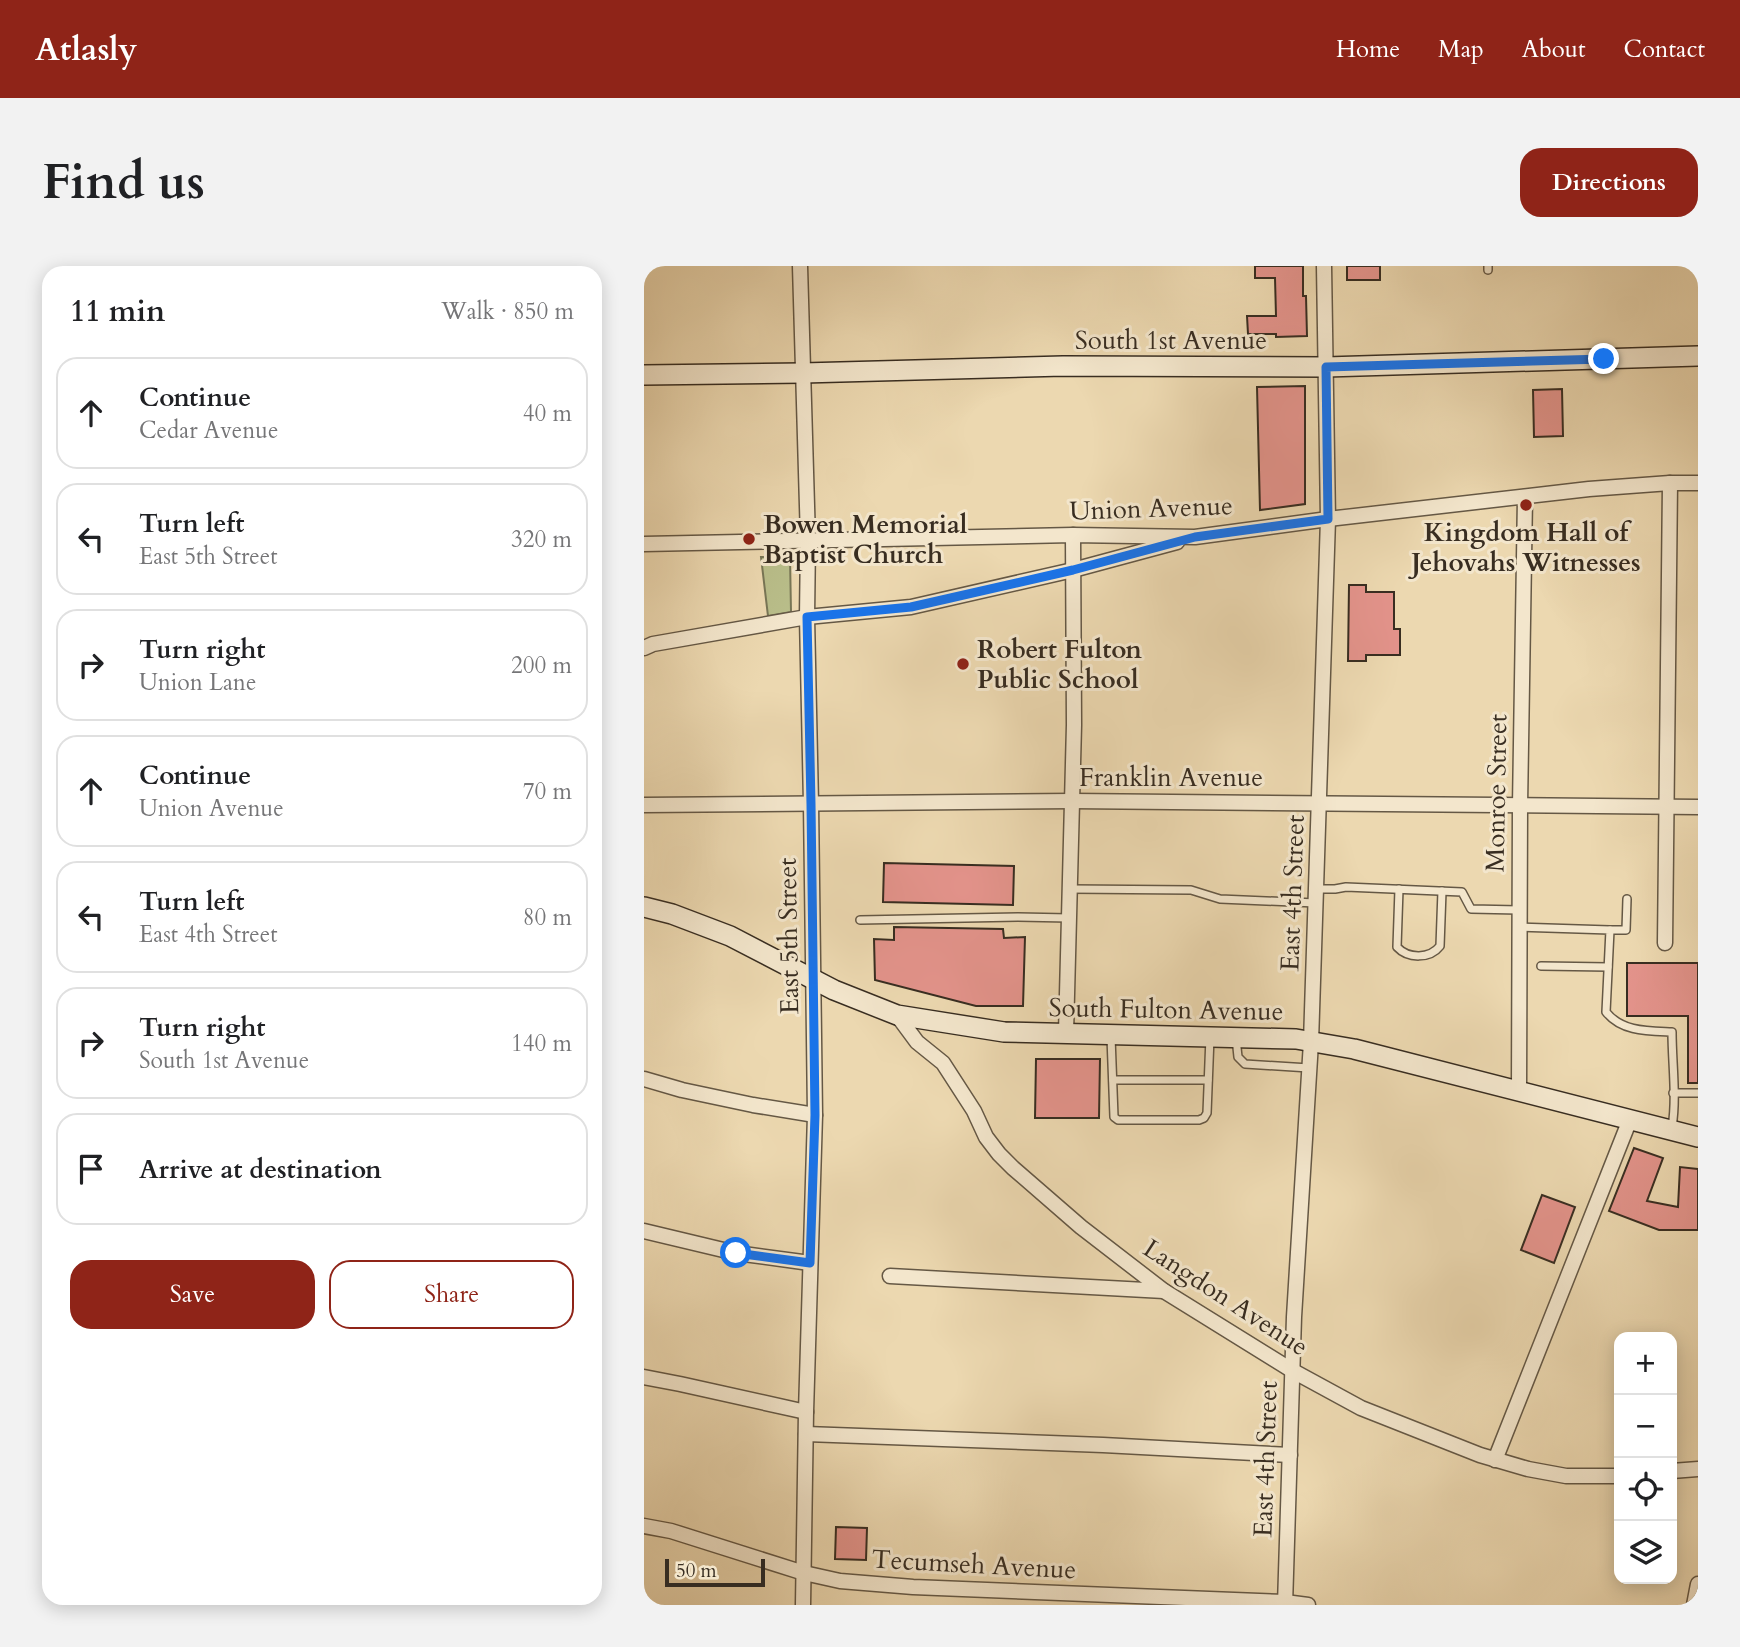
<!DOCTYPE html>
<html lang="en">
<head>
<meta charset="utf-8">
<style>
  :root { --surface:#fff; --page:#f2f2f2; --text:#202124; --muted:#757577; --line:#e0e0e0; --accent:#8f2418 }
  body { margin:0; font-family:Cardo,serif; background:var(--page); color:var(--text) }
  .controls { position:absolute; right:21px; bottom:21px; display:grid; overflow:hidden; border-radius:14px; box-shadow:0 4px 18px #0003 }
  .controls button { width:63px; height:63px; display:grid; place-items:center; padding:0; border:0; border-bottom:2px solid var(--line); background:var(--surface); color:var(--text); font:35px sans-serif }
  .scale { position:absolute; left:21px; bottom:18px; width:100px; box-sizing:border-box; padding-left:7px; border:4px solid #382d21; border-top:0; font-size:19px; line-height:24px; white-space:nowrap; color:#382d21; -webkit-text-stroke:5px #f3e6cc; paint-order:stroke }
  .stop { position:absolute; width:21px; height:21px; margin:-16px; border:5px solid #1a73e8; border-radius:50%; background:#fff }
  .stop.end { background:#1a73e8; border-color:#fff; box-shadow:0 2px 7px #0008 }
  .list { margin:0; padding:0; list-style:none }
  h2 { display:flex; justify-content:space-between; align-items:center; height:91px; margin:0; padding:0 28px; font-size:30px }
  h2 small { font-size:23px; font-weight:400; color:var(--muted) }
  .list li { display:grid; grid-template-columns:46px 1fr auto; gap:21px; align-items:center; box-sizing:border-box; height:112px; margin:0 14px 14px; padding:0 14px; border:2px solid var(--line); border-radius:21px }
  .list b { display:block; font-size:26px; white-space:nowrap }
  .list p { margin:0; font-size:23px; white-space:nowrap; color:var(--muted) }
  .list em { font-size:23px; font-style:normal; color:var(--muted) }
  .actions { display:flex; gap:14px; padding:21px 28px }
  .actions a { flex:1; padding:16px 0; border:2px solid var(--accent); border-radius:21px; text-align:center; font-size:24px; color:var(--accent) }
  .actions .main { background:var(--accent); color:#fff }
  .icon { flex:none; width:38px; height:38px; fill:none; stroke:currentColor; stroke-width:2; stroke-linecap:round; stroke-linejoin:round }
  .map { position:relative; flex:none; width:1054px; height:1339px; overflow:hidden; border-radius:21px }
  header { display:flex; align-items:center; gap:42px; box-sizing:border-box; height:98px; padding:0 35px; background:var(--accent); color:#fff }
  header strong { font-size:33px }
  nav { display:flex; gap:38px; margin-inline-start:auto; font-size:24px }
  .intro { display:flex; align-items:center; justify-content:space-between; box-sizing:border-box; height:168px; padding:0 42px }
  h1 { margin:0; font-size:49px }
  .button { padding:18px 32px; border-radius:21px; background:var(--accent); color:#fff; font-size:24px; font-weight:700 }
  main { display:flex; gap:42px; padding:0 42px }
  aside { flex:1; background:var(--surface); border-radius:21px; box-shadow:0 4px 18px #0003 }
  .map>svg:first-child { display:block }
  .green { fill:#b9be8a; stroke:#787656; stroke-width:2 }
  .building { fill:#e3938b; stroke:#382d21; stroke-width:2 }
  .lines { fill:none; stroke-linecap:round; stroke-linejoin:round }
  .lane-casing { stroke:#655845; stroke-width:10 }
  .street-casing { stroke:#655845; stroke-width:17 }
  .secondary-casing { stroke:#382d21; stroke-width:22 }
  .lane { stroke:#f3e6cc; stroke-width:7 }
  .street { stroke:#f3e6cc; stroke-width:14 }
  .secondary { stroke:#f3e6cc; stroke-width:19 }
  .route { stroke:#1a73e8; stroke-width:9 }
  .poi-dot { fill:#8f2418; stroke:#f3e6cc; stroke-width:2.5 }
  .labels { text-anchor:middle; stroke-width:6; stroke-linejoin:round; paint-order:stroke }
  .street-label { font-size:26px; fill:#382d21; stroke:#f3e6cc }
  .poi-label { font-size:26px; font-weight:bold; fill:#382d21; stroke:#f3e6cc; text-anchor:start }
</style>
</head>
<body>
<header>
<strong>Atlasly</strong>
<nav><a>Home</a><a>Map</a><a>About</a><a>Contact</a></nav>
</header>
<div class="intro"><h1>Find us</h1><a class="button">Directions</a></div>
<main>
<aside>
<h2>11 min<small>Walk · 850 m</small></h2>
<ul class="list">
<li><svg class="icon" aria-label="ahead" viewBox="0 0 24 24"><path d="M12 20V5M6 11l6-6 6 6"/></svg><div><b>Continue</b><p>Cedar Avenue</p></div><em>40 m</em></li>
<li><svg class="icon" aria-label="left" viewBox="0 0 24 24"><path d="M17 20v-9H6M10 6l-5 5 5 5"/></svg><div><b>Turn left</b><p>East 5th Street</p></div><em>320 m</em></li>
<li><svg class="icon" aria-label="right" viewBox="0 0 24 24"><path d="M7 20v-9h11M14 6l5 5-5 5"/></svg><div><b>Turn right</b><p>Union Lane</p></div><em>200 m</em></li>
<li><svg class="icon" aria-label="ahead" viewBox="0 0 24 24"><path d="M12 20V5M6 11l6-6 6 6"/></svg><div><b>Continue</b><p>Union Avenue</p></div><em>70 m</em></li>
<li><svg class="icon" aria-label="left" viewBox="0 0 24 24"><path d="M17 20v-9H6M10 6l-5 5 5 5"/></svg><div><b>Turn left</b><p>East 4th Street</p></div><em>80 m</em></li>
<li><svg class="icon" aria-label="right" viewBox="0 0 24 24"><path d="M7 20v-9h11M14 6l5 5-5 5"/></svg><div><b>Turn right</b><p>South 1st Avenue</p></div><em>140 m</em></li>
<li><svg class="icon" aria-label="arrive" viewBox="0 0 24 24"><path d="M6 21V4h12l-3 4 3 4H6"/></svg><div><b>Arrive at destination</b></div></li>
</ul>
<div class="actions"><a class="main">Save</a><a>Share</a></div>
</aside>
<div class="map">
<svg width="1054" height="1339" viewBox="0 0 1054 1339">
  <rect width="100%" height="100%" fill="#ecd8b0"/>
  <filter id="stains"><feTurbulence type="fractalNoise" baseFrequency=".00286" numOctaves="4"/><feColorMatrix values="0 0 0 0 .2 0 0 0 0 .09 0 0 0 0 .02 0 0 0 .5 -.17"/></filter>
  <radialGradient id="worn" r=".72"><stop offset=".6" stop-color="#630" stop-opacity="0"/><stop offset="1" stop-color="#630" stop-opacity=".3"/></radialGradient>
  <polygon class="green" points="117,291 146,291 147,346 124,350"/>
  <g class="building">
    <polygon points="611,0 659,0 659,30 662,30 663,70 632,71 632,68 604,68 603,50 632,50 631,12 611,12"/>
    <rect x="703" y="0" width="33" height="14"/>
    <polygon points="661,120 661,238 616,244 613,121"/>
    <polygon points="918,123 919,170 890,171 889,124"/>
    <polygon points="705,319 722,319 722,326 750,326 750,363 756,363 756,389 722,389 722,395 704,395"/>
    <polygon points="240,597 370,600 369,639 239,636"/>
    <polygon points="250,661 359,663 360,672 381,671 379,740 332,740 231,714 230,673 250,674"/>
    <polygon points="983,697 1054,697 1054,817 1044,817 1044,750 983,750"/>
    <polygon points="392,793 456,793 455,852 391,852"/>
    <polygon points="990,882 1019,892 1003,935 1034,941 1036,901 1054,903 1054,964 1015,964 965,945"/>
    <polygon points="898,929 931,941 910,997 877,984"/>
    <polygon points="192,1261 223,1262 222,1294 191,1293"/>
  </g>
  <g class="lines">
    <defs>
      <g id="lane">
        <polyline points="844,0 844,4"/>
        <polyline points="426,623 547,624 576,633 672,637"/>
        <polyline points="673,623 691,623 702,621 818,626 827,643 875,644"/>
        <path d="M 755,623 L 753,681 C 764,693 786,693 796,680 L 798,625"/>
        <polyline points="216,654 374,651 425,652"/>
        <path d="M 875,661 L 966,664 L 962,746 C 978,766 1004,765 1028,766 C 1028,797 1033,831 1028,861"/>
        <polyline points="966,664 982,664 983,633"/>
        <polyline points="897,700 964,701"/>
        <polyline points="467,771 470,851 474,854 555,854 560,852 563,847 566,771"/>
        <polyline points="592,772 594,791 601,798 665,802"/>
        <polyline points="469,814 564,814"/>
        <polyline points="1029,827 1054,827"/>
      </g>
      <g id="street">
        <polyline points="156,0 164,274 163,351 167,538 171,849 162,1146 159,1339"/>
        <polyline points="0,278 429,269 551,271 684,253 945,223 1026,217 1054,217"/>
        <polyline points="0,382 9,378 163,351 267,341 429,304 533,276"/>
        <polyline points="0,539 428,535 1054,541"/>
        <polyline points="1021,677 1026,217"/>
        <polyline points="253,749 273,776 299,797 330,845 342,871 355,888 369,902 437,961 520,1025 649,1105 717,1142 836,1189 884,1203 922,1210 975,1210"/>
        <polyline points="422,767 430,459 429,269"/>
        <polyline points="0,813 38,824 109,839 171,849"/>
        <polyline points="875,824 876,540 881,231"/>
        <polyline points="0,965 92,987 166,997"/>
        <polyline points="246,1010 520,1025"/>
        <polyline points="0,1111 36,1118 162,1146"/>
        <polyline points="162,1168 459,1179 646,1189"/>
        <polyline points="851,1194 983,861 987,855"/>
        <polyline points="1028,1205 1054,1203"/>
        <polyline points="0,1260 27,1265 160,1307 196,1315 269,1321 641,1336 664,1339"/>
        <polyline points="641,1339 650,1051 667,776 684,253 680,0"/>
        <polyline points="1050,1339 1054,1318"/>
      </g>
      <g id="secondary">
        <polyline points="0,109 159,107 419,100 682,101 1054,90"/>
        <polyline points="0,641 28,648 86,670 190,724 253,749 360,766 652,773 710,783 1054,871"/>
      </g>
    </defs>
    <use href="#lane" class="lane-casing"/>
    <use href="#street" class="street-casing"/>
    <use href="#secondary" class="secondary-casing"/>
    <use href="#lane" class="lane"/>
    <use href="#street" class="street"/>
    <use href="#secondary" class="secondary"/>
  </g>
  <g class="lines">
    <polyline class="route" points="92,987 166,997 171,849 167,538 163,351 267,341 429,304 551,271 684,253 682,101 960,93"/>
  </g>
  <g class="poi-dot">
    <circle cx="882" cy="239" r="7"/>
    <circle cx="105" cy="273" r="7"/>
    <circle cx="319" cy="398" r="7"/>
  </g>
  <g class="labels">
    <g class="street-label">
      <text x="527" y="83">South 1st Avenue</text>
      <text transform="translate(507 242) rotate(-2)" y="9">Union Avenue</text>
      <text x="527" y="520">Franklin Avenue</text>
      <text transform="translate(852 527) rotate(-89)" y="9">Monroe Street</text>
      <text transform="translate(648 627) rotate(-88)" y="9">East 4th Street</text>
      <text transform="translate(144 670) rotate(-91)" y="9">East 5th Street</text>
      <text transform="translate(522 743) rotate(1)" y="9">South Fulton Avenue</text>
      <text transform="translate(582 1031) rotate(33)" y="9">Langdon Avenue</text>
      <text transform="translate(621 1193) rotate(-88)" y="9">East 4th Street</text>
      <text transform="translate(330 1298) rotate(3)" y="9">Tecumseh Avenue</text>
    </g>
    <g class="poi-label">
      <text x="119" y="267">Bowen Memorial<tspan x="119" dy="30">Baptist Church</tspan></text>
      <text x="882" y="275" text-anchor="middle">Kingdom Hall of<tspan x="882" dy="30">Jehovahs Witnesses</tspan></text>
      <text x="333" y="392">Robert Fulton<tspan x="333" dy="30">Public School</tspan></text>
    </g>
  </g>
  <rect width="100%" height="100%" filter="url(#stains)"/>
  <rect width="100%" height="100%" fill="url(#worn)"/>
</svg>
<div class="controls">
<button>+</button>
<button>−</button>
<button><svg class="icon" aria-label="locate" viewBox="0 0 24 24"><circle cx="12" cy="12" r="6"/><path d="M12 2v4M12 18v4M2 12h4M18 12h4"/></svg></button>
<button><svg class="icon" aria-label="layers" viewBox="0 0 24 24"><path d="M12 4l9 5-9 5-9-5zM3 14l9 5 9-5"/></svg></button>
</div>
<div class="scale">50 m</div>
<div class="stop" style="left:92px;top:987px"></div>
<div class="stop end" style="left:960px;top:93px"></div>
</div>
</main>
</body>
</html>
